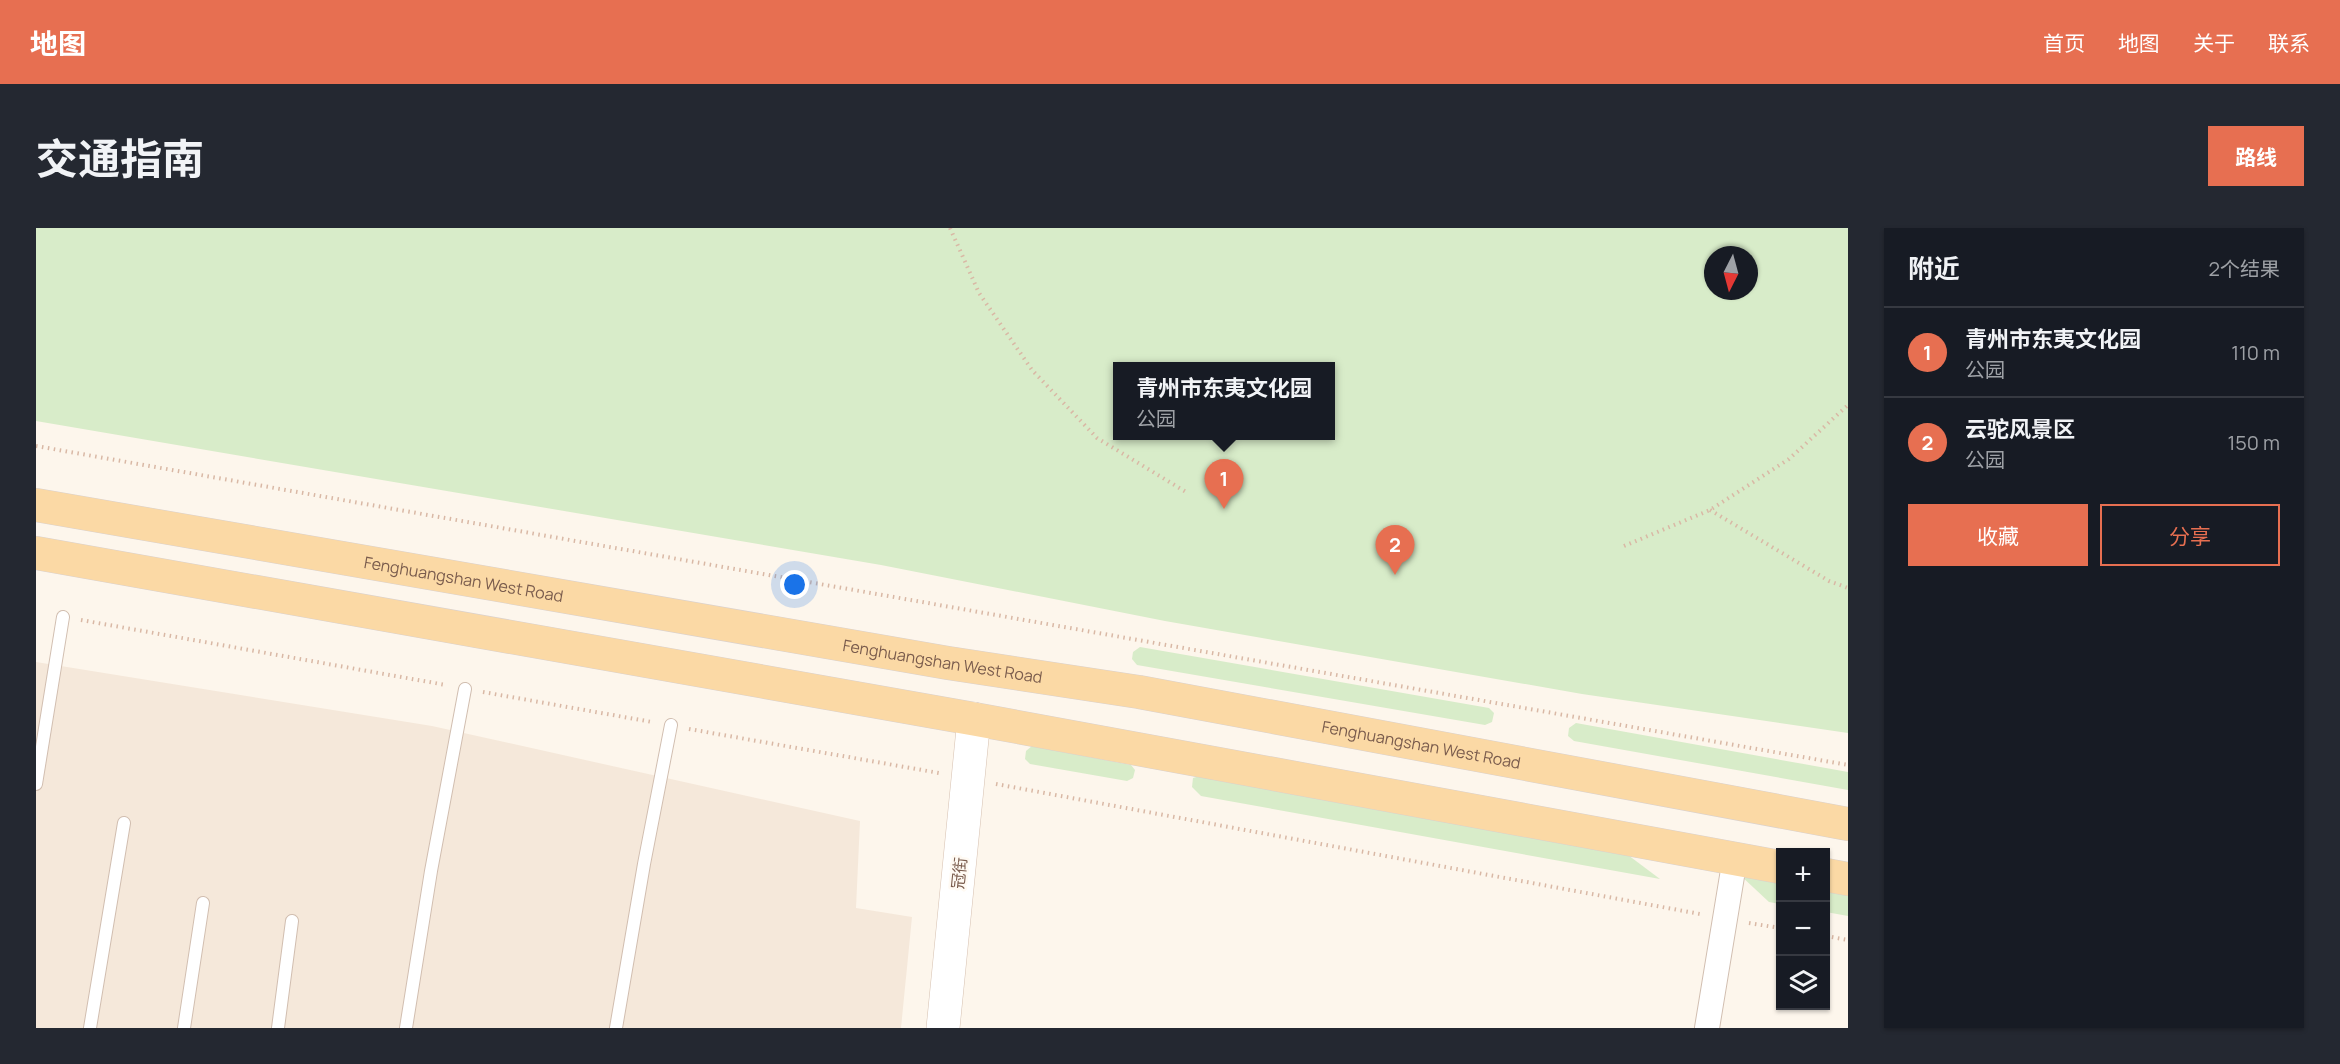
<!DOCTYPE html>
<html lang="zh">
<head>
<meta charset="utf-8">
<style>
  :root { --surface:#171b24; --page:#242831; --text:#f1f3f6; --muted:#9ea1a6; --line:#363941; --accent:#e76f51 }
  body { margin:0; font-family:Manrope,"Noto Sans SC",sans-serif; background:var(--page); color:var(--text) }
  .controls { position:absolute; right:18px; bottom:18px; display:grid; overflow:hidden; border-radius:0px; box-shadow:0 2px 4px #0004 }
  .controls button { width:54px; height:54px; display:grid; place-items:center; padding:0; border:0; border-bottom:2px solid var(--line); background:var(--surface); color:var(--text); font:30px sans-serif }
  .compass { position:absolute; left:1668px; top:18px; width:54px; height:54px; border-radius:50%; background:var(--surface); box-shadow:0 2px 4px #0004; rotate:186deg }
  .you { position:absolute; left:759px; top:357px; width:21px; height:21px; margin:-15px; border:4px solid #fff; border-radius:50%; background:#1a73e8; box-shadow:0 0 0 9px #1a73e833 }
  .badge { display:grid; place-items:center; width:39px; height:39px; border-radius:50%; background:var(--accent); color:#fff; font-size:20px; font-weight:700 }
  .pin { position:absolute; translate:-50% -50px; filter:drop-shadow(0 2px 3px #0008) }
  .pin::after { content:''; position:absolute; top:32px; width:21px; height:18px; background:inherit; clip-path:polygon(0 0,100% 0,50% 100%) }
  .popup { position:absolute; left:1077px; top:134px; width:222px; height:78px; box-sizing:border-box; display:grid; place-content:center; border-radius:0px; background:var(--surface); filter:drop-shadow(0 2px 4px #0005); font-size:20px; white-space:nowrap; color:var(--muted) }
  .popup b { font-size:22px; color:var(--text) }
  .popup::after { content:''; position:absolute; left:50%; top:100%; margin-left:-12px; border:12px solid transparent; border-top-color:var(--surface) }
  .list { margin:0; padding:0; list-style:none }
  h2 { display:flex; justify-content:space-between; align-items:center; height:78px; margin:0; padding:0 24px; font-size:26px }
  h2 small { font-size:20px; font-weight:400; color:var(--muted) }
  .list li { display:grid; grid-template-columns:39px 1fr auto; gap:18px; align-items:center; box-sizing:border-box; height:90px; padding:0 24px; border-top:2px solid var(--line) }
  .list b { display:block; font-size:22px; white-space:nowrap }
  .list p { margin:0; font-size:20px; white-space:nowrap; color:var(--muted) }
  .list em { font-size:20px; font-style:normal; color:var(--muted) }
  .actions { display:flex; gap:12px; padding:18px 24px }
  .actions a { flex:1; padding:14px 0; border:2px solid var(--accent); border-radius:0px; text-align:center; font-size:21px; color:var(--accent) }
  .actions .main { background:var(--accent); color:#fff }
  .icon { flex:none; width:33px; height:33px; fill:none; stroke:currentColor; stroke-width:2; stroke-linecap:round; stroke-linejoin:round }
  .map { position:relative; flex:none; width:1812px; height:800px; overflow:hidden; border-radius:0px }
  header { display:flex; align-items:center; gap:36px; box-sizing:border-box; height:84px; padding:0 30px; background:var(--accent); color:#fff }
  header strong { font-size:28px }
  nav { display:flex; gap:33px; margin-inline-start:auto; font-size:21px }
  .intro { display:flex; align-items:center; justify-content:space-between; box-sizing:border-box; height:144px; padding:0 36px }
  h1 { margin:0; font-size:42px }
  .button { padding:15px 27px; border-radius:0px; background:var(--accent); color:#fff; font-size:21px; font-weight:700 }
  main { display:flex; gap:36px; padding:0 36px }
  aside { flex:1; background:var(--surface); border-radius:0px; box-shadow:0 2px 4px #0004 }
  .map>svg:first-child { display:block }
  .residential { fill:#f5e8da }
  .green { fill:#d8ecc9; fill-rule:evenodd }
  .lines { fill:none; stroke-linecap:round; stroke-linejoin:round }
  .lane-casing { stroke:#d1beb0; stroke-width:14 }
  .street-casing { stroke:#d1beb0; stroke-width:26 }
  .secondary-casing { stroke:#d6c0b0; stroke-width:34 }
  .primary-casing { stroke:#dad1cd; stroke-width:34 }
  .path { stroke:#d9b8a5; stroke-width:4; stroke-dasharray:1.5 4.5; stroke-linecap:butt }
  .lane { stroke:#fff; stroke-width:12 }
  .street { stroke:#fff; stroke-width:24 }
  .secondary { stroke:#fff; stroke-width:33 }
  .primary { stroke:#fbd9a5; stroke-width:33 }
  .labels { text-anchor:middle; stroke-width:5; stroke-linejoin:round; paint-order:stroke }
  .street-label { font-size:16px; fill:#7a5c4d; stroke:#fffaf3 }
</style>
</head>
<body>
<header>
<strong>地图</strong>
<nav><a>首页</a><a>地图</a><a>关于</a><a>联系</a></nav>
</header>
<div class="intro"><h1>交通指南</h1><a class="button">路线</a></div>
<main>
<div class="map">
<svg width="1812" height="800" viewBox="0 0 1812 800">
  <rect width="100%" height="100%" fill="#fdf6ec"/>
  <polygon class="residential" points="0,434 396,498 824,593 820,680 876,689 865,800 0,800"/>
  <g class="green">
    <path d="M 0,0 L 1812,0 L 1812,505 L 1546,466 L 1129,393 L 845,337 L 0,193 ZM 1677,27 L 1713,27 L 1713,63 L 1677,63 ZM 1082,138 L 1294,138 L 1294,208 L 1082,208 Z"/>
    <polygon points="1104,419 1453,480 1458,485 1456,494 1449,497 1101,437 1096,431 1097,424"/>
    <polygon points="1540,495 1812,544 1812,562 1538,513 1532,508 1533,500"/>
    <polygon points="996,518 1095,537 1099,542 1097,550 1091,553 994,536 989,531 990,523"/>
    <polygon points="1167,547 1584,621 1624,651 1165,568 1156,559 1157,550"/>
    <polygon points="1703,646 1744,653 1744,676 1733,674"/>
    <polygon points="1790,661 1812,665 1812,688 1790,684"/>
  </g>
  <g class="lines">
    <defs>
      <g id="lane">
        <polyline points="0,556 27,389"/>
        <polyline points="54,800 88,595"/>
        <polyline points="148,800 167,675"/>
        <polyline points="242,800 256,693"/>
        <polyline points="370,800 395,643 429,461"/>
        <polyline points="580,800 608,636 635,497"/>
      </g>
      <polyline id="street" points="1671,800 1699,630"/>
      <polyline id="secondary" points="907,800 938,491"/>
      <g id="primary">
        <path id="s1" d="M 0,277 L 912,435 L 1103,464 L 1812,596"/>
        <polyline points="0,325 938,491 1744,639"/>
        <polyline points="1790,647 1812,651"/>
      </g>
    </defs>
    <use href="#lane" class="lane-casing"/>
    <use href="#street" class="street-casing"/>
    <use href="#secondary" class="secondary-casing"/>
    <use href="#primary" class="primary-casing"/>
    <g class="path">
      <polyline points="914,0 943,65 996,142 1061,210 1150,264"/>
      <polyline points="0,218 1812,537"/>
      <polyline points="1674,282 1793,353 1812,360"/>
      <polyline points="1588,318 1674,282 1753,231 1812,177"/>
      <polyline points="45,392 410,457"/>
      <polyline points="447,464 616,494"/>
      <polyline points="653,501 903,545"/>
      <polyline points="960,556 1664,686"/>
      <polyline points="1713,695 1744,700"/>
      <polyline points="1790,708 1812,712"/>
    </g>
    <use href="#lane" class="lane"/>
    <use href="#street" class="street"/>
    <use href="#secondary" class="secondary"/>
    <use href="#primary" class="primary"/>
  </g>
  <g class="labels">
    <g class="street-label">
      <text dy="6" stroke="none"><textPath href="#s1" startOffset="434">Fenghuangshan West Road</textPath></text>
      <text dy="6" stroke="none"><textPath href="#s1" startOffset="920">Fenghuangshan West Road</textPath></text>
      <text dy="6" stroke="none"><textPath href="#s1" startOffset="1406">Fenghuangshan West Road</textPath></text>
      <text transform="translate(923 645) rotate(-84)" y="6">冠街</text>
    </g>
  </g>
</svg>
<div class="controls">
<button>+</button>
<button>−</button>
<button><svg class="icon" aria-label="layers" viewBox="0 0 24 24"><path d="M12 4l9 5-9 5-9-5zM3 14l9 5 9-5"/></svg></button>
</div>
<svg class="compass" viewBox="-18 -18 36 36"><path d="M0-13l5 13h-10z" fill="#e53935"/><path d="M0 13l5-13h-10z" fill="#9ea1a6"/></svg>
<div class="you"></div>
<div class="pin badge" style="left:1188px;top:281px">1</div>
<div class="popup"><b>青州市东夷文化园</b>公园</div>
<div class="pin badge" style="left:1359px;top:347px">2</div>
</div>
<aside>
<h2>附近<small>2个结果</small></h2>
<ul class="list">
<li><span class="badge">1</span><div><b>青州市东夷文化园</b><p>公园</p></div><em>110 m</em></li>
<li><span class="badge">2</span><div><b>云驼风景区</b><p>公园</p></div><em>150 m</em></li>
</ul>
<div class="actions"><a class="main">收藏</a><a>分享</a></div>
</aside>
</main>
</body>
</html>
